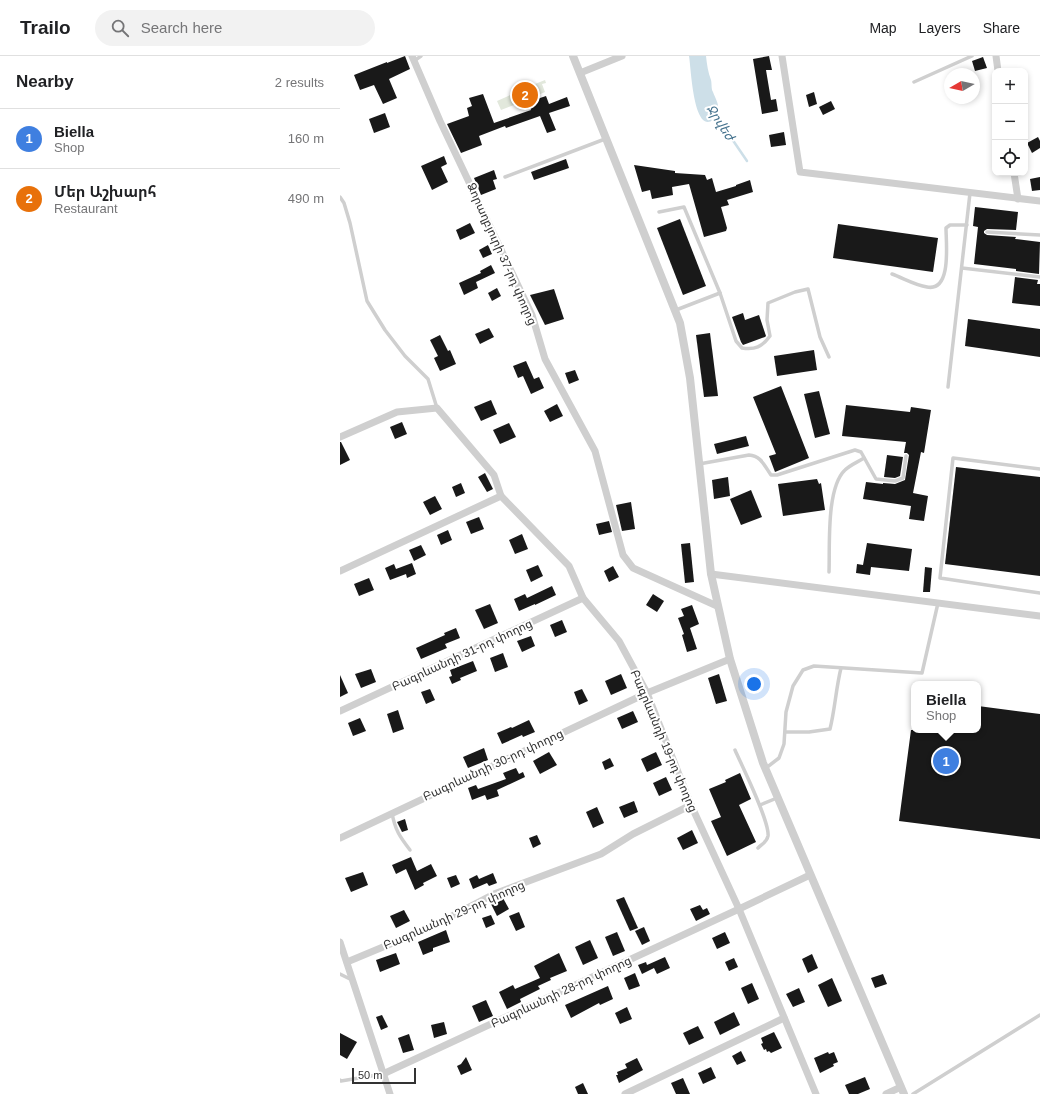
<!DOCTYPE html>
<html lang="en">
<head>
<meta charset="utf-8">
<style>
  :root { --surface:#fff; --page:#f2f2f2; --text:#202124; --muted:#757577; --line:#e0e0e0; --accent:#ea580c }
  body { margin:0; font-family:Helvetica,"Noto Sans Armenian",sans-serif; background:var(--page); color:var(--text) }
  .controls { position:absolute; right:12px; top:12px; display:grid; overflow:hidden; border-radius:8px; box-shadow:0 2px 6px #0003 }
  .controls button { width:36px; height:36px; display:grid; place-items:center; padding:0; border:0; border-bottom:1px solid var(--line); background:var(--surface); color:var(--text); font:20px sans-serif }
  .compass { position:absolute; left:604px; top:12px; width:36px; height:36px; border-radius:50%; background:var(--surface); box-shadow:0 2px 6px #0003; rotate:261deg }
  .scale { position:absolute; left:12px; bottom:10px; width:64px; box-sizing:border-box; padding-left:4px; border:2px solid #323232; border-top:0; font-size:11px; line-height:14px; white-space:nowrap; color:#323232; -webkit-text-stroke:3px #fff; paint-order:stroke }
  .you { position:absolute; left:414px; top:628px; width:14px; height:14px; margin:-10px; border:3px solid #fff; border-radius:50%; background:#1a73e8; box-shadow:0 0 0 6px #1a73e833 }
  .badge { display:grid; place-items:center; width:26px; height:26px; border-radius:50%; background:var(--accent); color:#fff; font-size:13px; font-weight:700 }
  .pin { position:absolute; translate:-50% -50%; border:2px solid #fff; box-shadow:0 1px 4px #0006 }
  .popup { position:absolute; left:571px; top:625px; width:70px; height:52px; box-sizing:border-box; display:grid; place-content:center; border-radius:8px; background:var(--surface); filter:drop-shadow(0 1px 3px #0005); font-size:13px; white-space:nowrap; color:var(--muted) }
  .popup b { font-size:15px; color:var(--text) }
  .popup::after { content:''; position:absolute; left:50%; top:100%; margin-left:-8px; border:8px solid transparent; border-top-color:var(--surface) }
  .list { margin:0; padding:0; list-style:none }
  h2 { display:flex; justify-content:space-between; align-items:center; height:52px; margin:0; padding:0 16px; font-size:17px }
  h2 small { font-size:13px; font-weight:400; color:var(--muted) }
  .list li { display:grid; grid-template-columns:26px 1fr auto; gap:12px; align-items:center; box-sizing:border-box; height:60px; padding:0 16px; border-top:1px solid var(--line) }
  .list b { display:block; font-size:15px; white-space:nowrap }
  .list p { margin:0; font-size:13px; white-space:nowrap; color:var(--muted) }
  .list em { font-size:13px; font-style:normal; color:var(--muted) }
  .icon { flex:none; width:22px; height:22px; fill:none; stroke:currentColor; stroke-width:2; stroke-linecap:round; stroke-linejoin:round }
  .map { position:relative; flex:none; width:700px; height:1038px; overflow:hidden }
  header { display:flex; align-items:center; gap:24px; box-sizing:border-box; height:56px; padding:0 20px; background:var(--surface); border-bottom:1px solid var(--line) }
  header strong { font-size:19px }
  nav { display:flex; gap:22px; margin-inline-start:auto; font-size:14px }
  .search { width:280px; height:36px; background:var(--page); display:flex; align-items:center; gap:10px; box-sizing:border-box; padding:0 14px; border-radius:22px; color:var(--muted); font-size:15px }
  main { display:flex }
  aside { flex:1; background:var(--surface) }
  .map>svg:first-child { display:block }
  .green { fill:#e2e8dc }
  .water { fill:#cddfe8 }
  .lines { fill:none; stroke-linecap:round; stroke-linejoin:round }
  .stream { stroke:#cddfe8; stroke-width:2.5 }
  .building { fill:#191919 }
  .service { stroke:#cfcfcf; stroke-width:3.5 }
  .minor { stroke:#cfcfcf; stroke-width:7 }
  .tertiary { stroke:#cfcfcf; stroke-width:8 }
  .labels { text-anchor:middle; stroke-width:4; stroke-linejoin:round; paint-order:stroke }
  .street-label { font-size:12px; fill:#323232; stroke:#fff }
  .water-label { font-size:13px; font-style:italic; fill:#46738e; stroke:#fff }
</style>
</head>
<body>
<header>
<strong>Trailo</strong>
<div class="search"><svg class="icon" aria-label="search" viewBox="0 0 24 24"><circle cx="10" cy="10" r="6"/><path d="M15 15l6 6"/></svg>Search here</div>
<nav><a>Map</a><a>Layers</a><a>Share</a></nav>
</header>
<main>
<aside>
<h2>Nearby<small>2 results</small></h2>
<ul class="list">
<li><span class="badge" style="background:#3f7fe0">1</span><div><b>Biella</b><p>Shop</p></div><em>160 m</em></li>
<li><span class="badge" style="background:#e8710a">2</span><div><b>Մեր Աշխարհ</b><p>Restaurant</p></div><em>490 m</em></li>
</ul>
</aside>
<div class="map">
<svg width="700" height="1038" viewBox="0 0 700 1038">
  <rect width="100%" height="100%" fill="#fff"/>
  <g class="green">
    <polygon points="205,24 206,27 202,28 205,36 191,42 190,35 185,32"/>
    <polygon points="177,36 178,43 182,46 161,54 157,45"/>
  </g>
  <path class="water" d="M 349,0 L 366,0 C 367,9 368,16 371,24 C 372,28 371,33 373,36 C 375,42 379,47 378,54 C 378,57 376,63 373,64 C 353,78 351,10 349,0 Z"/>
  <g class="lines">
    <polyline class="stream" points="375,58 407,105"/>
  </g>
  <g class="building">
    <polygon points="65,0 70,13 49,23 57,42 43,48 34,29 20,34 14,19 47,6 47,7"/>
    <polygon points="429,0 432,14 426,14 431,44 436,43 438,55 422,58 413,3"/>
    <polygon points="643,1 647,12 635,15 632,5"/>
    <polygon points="474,36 477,48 469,51 466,39"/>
    <polygon points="143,38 154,67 191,54 188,46 206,40 209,48 227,41 230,50 209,57 216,74 207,77 200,60 166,72 165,70 139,80 142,89 121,97 107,68 129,60 127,52 132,50 129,42"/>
    <polygon points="491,45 495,53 483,59 479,51"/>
    <polygon points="45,57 50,71 34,77 29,63"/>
    <polygon points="444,76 446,89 431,91 429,79"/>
    <polygon points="698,81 700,85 700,92 692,97 687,87"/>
    <polygon points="104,100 107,108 101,111 108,126 92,134 81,110"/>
    <polygon points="226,103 229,112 194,124 191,116"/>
    <polygon points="294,109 335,115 335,117 365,119 367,124 372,122 376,136 396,130 396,129 410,124 413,136 387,144 389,149 381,151 387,172 386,175 364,181 349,128 332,131 333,139 312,143 310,134 302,136"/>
    <polygon points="154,114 157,123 153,124 156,133 141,139 134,122"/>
    <polygon points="700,121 700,134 692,135 690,123"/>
    <polygon points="635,151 678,156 676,174 647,173 644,175 644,177 647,179 676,181 675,183 700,186 699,218 676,215 676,213 634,208 638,171 633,170"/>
    <polygon points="340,163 366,230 343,239 317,172"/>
    <polygon points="130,167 135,177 120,184 116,174"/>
    <polygon points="498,168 598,182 593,216 493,202"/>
    <polygon points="148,189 152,198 143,202 139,194"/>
    <polygon points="151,209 155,217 136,226 138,232 124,239 119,227 141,217 140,215"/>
    <polygon points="675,221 698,224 697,228 700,228 700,250 672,247"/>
    <polygon points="157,232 161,240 152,245 148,237"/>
    <polygon points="214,233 224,263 205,269 190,239"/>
    <polygon points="403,257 405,264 419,259 426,280 425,281 403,289 401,286 392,261"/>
    <polygon points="628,263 700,273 700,301 625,290"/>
    <polygon points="149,272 154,281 140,288 135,278"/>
    <polygon points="370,277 378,340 364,341 356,279"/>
    <polygon points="100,279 108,295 110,294 116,308 100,315 94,302 98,300 90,284"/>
    <polygon points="474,294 477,314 437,320 434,300"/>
    <polygon points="186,305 194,323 199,321 204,332 191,338 183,320 178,322 173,310"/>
    <polygon points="235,314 239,324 229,328 225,317"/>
    <polygon points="441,330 469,402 435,416 429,400 436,398 413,341"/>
    <polygon points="479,335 490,378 475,382 464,338"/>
    <polygon points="151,344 157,358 141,365 134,351"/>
    <polygon points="217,348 223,360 210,366 204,355"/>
    <polygon points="506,349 570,356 571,351 591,354 584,397 581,396 573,437 588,440 584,465 569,463 571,450 523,443 526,426 543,428 543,427 555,428 565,424 569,399 567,397 564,397 566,386 502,380"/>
    <polygon points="62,366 67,378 55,383 50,371"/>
    <polygon points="169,367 176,381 160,388 153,374"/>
    <polygon points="406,380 409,390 377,398 374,388"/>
    <polygon points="0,386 1,386 10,404 0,409"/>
    <polygon points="547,399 563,401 560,420 555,422 544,421"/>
    <polygon points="616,411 700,421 700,520 605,508"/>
    <polygon points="145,417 153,433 147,436 138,421"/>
    <polygon points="388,421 390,440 374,443 372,424"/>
    <polygon points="477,423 479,428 481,427 485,454 443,460 438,428"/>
    <polygon points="121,427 125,437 116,441 112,431"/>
    <polygon points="411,434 422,461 401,469 390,443"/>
    <polygon points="95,440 102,453 90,459 83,446"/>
    <polygon points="291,446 295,473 282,475 276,449"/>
    <polygon points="139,461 144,473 131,478 126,466"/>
    <polygon points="269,465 272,476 259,479 256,468"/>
    <polygon points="108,474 112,484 101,489 97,479"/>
    <polygon points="182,478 188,493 175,498 169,484"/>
    <polygon points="350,487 354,526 345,527 341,488"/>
    <polygon points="527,487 572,493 569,515 531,511 530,519 516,517 517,508 523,509"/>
    <polygon points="81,489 86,499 74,505 69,494"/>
    <polygon points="72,507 76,518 67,522 66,518 50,524 45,512 54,508 56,513"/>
    <polygon points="198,509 203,520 191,526 186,514"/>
    <polygon points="273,510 279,521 269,526 264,515"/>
    <polygon points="585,511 592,512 590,536 583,536"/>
    <polygon points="29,522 34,534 19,540 14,528"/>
    <polygon points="212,530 216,539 195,549 195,548 179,555 174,543 185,538 187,542"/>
    <polygon points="313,538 324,545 317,556 306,549"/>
    <polygon points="150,548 158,567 144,573 135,554"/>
    <polygon points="352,549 359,568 350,572 357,593 347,596 342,579 344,578 338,562 344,560 341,553"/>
    <polygon points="222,564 227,576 215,581 210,569"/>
    <polygon points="116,572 120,582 105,588 107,592 81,603 76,592 105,579 104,577"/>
    <polygon points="191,580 195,590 182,596 177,585"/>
    <polygon points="163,597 168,611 155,616 150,602"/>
    <polygon points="133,605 137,615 120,622 121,624 112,628 109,621 112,620 110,614"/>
    <polygon points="31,613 36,626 21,632 15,618"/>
    <polygon points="281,618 287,632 271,639 265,625"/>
    <polygon points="379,618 387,645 376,648 368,622"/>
    <polygon points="0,619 8,637 0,641"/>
    <polygon points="90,633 95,644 86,648 81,636"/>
    <polygon points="242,633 248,645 239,649 234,636"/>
    <polygon points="638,650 700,658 700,783 559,765 571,674 638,674"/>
    <polygon points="58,654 64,673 53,677 47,658"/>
    <polygon points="293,655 298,666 282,673 277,662"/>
    <polygon points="20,662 26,675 13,680 8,667"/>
    <polygon points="189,664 195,676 183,681 182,679 162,688 157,677 171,671 172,672"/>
    <polygon points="144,692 148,704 128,712 123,701"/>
    <polygon points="209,696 217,709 200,718 193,705"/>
    <polygon points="316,696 322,709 307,716 301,703"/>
    <polygon points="270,702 274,710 265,714 262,706"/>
    <polygon points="176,712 179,718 183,716 185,721 157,734 159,740 147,744 145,739 132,744 128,732 136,729 138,733 166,723 163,717"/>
    <polygon points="400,717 411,743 399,749 416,786 387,800 371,765 381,761 369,733 386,726 385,724"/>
    <polygon points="326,721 332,734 319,740 313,727"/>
    <polygon points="294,745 298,756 284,762 279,751"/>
    <polygon points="257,751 264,767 253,772 246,756"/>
    <polygon points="65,763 68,774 62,776 57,766"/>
    <polygon points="352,774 358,787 343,794 337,782"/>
    <polygon points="197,779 201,788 193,792 189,782"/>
    <polygon points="71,801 77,815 91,808 97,820 83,827 84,829 75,834 66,813 56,818 52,809"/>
    <polygon points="23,816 28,829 11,836 5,822"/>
    <polygon points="153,817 157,827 149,830 147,827 133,833 129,823 137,819 139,823"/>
    <polygon points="116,819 120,828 111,832 107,822"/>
    <polygon points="284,841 298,872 290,875 276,844"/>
    <polygon points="163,842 169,853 157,860 151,848"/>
    <polygon points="360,849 363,854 367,852 370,858 356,865 350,853"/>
    <polygon points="64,854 70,865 56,872 50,860"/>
    <polygon points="179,856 185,871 176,875 169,860"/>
    <polygon points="151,859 155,868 146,872 142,862"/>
    <polygon points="304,871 310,885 302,889 295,875"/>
    <polygon points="106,874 110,886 93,892 93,895 83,899 78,886"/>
    <polygon points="277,876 285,895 273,900 265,881"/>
    <polygon points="385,876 390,887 377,893 372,882"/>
    <polygon points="250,884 258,902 243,909 235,891"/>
    <polygon points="56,897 60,908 40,916 36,904"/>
    <polygon points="219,897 227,915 210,922 211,924 198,930 200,933 180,943 181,946 167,953 159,936 173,929 175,933 200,922 194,910"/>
    <polygon points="472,898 478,912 468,917 462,903"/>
    <polygon points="325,901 330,912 317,918 314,912 302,918 298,909 306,906 307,909"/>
    <polygon points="394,902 398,911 389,915 385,906"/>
    <polygon points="295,917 300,930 289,934 284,922"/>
    <polygon points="543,918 547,928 535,932 531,922"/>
    <polygon points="492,922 502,945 488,951 478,929"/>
    <polygon points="412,927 419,943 408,948 401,932"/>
    <polygon points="268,930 273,943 260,949 259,947 231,962 225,949"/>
    <polygon points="459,932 465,946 453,951 446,938"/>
    <polygon points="146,944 153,960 139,966 132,950"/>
    <polygon points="287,951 292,963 280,968 275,957"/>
    <polygon points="394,956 400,969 380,979 374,966"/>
    <polygon points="42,959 48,971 41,974 36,961"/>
    <polygon points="104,966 107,978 94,982 91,969"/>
    <polygon points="358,970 364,982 349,989 343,977"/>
    <polygon points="434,976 442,992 431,997 429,995 427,996 426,993 424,994 421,988 423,987 421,982"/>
    <polygon points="0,977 17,986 7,1003 0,999"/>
    <polygon points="69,978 74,994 63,997 58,982"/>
    <polygon points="401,995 406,1005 397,1009 392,1000"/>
    <polygon points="488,996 489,998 494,996 498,1006 493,1008 494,1010 480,1017 474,1002"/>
    <polygon points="126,1001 132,1014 121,1019 117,1010 121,1008"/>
    <polygon points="297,1002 303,1014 279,1027 276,1019 278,1019 277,1016 287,1012 285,1008"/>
    <polygon points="371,1011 376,1022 363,1028 358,1017"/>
    <polygon points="525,1021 530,1033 518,1038 509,1038 505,1029"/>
    <polygon points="343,1022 350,1038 336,1038 331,1027"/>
    <polygon points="243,1027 248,1038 238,1038 235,1031"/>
  </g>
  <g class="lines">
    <g class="service">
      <polyline points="74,5 81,0"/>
      <polyline points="574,26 632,0"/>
      <polyline points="165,121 265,83"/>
      <polyline points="0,141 4,147 10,167 27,245 45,274 65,300 88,323 97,352"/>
      <polyline points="319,156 344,151 380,237"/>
      <polyline points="647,176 700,179"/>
      <polyline points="622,212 700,221"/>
      <path d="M 552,218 C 563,222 575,229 587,231 C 612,236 606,187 606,172 L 610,169 L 627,169"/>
      <path d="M 336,254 L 380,237 L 396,285 L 402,292 C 415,294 422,291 430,280 L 427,264 L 428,247 L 455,236 L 468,233 L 480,281 L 489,301"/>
      <polyline points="608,331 630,137"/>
      <path d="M 359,408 L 409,399 C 421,400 424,409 431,419 L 437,419 L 515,394 L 521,396 L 536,423 L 555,425 L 563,422 L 566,400"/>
      <polyline points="700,413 613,402 600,522 700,537"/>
      <path d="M 489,516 C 490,490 486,432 505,414 C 510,409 518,406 524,402"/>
      <path d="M 445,676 L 469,676 L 490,673 C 495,653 496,632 501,612"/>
      <path d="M 395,694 C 402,710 430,766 428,780 C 427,786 422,788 418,792"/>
      <polyline points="426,712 439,702 444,688 446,656 453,630 463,614 474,610 582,617 598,547"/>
      <polyline points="420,749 437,742"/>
      <path d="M 52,757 C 55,774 60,781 70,794"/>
      <polyline points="0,918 12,924"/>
      <polyline points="0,1024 1,1025 43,1018"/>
      <polyline points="573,1038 700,959"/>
    </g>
    <g class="minor">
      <polyline points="72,0 100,65 192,259 205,303 255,395 283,499 293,512 377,550"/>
      <polyline points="442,0 460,116 700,145"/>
      <polyline points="656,0 658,15"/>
      <polyline points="240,17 282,0"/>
      <polyline points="674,117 678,143"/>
      <polyline points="0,381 57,356 97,352 154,419 161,440 229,510 243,542 279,585 307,637 351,749 399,853 476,1038"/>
      <polyline points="0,515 161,440"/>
      <polyline points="371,518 700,560"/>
      <polyline points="0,655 243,542"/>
      <polyline points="0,782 307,637 390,603"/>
      <polyline points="0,886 50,1038"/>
      <polyline points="7,906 91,871 154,838 261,798 293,778 351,749"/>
      <polyline points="43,1018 399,853 470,819"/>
      <polyline points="285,1038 444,962"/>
      <polyline points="546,1038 561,1031"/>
    </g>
    <polyline class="tertiary" points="233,0 340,267 350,322 371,518 390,603 423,707 564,1038"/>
  </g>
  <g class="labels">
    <g class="street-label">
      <text transform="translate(162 198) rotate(66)" y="4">Ձորաղբյուրի 37-րդ փողոց</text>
      <text transform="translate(122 599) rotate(-25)" y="4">Բագրևանդի 31-րդ փողոց</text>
      <text transform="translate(324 685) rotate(67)" y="4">Բագրևանդի 19-րդ փողոց</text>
      <text transform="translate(153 709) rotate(-25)" y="4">Բագրևանդի 30-րդ փողոց</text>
      <text transform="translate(114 859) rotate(-24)" y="4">Բագրևանդի 29-րդ փողոց</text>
      <text transform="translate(221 936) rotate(-25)" y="4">Բագրևանդի 28-րդ փողոց</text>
    </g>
    <g class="water-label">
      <text transform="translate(381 66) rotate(57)" y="5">Ջրվեժ</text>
    </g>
  </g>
</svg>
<div class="controls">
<button>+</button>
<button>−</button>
<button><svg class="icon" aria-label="locate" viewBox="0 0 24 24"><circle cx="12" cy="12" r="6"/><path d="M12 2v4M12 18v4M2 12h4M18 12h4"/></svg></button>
</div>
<svg class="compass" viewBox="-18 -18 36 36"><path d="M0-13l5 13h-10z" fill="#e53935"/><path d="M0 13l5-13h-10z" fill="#757577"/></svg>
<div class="scale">50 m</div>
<div class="you"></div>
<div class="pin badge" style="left:606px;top:705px;background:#3f7fe0">1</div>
<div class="popup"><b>Biella</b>Shop</div>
<div class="pin badge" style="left:185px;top:39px;background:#e8710a">2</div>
</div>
</main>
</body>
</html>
